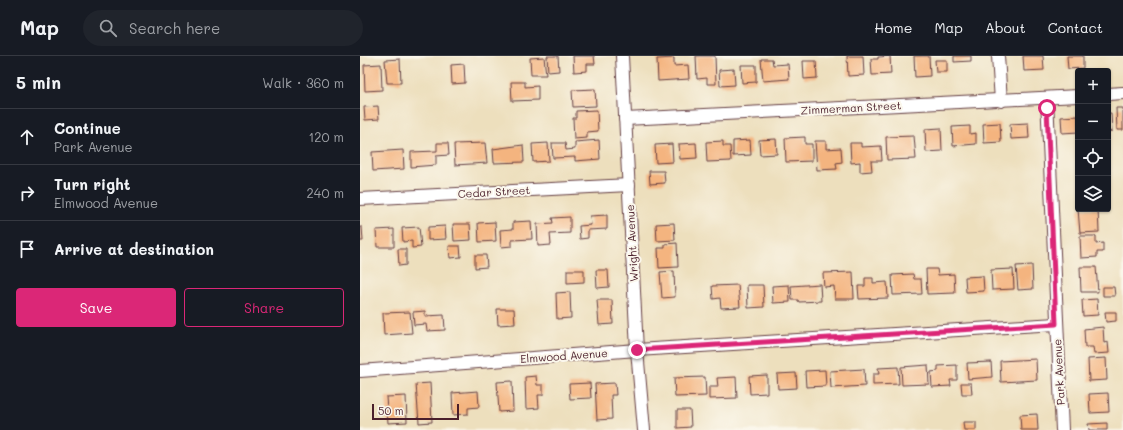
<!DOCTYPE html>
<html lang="en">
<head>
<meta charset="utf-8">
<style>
  :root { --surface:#171b24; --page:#20242c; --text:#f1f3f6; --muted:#9ea1a6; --line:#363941; --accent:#db2777 }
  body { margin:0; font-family:Mali,sans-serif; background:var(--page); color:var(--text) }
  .controls { position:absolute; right:12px; top:12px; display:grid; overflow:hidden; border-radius:4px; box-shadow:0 1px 3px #0004 }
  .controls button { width:36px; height:36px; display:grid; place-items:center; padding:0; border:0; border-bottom:1px solid var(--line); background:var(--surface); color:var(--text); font:20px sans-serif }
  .scale { position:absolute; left:12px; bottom:10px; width:87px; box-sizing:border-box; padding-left:4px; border:2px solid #4a1f2b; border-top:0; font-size:11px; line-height:14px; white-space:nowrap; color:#4a1f2b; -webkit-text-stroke:3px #fbf7ec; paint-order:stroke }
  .stop { position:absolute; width:12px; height:12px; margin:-9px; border:3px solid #db2777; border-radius:50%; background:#fff }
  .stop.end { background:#db2777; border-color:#fff; box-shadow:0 1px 4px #0008 }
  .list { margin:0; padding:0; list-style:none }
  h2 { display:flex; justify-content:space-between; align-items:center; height:52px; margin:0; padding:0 16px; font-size:17px }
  h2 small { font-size:13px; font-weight:400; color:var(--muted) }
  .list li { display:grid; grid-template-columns:26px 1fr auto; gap:12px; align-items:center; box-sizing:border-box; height:56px; padding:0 16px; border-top:1px solid var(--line) }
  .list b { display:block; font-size:15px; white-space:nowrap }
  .list p { margin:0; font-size:13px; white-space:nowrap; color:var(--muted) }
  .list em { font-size:13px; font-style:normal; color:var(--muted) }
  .actions { display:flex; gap:8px; padding:12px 16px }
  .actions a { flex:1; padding:9px 0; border:1px solid var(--accent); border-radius:4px; text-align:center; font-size:14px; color:var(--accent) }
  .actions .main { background:var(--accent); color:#fff }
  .icon { flex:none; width:22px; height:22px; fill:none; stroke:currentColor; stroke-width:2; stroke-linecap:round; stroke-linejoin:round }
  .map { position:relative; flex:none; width:763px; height:374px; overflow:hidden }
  header { display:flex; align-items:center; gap:24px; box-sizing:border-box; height:56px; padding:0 20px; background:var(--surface); border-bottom:1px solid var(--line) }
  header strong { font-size:19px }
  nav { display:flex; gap:22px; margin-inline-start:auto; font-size:14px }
  .search { width:280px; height:36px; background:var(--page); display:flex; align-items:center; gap:10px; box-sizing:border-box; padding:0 14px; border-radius:22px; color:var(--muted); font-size:15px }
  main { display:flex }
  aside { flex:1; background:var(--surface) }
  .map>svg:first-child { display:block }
  .building { fill:#f4b47f }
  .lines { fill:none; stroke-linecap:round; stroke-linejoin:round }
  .minor-casing { stroke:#623c41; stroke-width:14 }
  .minor { stroke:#fff; stroke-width:12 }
  .route { stroke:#db2777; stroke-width:5 }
  .labels { text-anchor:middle; stroke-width:4; stroke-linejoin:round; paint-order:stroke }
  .street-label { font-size:11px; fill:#4a1f2b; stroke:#fbf7ec }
</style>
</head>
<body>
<header>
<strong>Map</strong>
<div class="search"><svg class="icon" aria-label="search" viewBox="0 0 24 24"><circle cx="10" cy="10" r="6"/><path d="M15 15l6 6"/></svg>Search here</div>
<nav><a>Home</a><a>Map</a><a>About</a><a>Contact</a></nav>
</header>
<main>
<aside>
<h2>5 min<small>Walk · 360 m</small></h2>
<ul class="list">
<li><svg class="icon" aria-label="ahead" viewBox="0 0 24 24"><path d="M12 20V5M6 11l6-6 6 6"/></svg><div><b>Continue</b><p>Park Avenue</p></div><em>120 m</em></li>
<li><svg class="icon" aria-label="right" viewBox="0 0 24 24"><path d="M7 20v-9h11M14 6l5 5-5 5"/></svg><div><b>Turn right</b><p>Elmwood Avenue</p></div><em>240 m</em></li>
<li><svg class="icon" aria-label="arrive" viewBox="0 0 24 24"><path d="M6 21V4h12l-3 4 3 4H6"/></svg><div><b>Arrive at destination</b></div></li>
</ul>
<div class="actions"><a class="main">Save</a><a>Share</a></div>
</aside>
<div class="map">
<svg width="763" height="374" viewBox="0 0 763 374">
  <rect width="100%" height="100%" fill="#fbf7ec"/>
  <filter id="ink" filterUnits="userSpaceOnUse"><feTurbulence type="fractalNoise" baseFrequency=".025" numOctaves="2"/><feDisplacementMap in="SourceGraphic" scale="8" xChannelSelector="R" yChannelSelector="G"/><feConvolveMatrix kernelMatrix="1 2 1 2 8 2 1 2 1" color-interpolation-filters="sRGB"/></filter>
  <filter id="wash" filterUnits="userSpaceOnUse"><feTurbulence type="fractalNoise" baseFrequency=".012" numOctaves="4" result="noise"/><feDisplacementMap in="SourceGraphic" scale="16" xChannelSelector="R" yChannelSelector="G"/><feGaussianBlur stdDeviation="0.9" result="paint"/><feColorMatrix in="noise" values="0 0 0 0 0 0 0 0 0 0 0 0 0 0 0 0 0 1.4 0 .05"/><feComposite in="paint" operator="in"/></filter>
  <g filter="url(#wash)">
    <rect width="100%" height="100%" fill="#eddfbd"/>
    <g id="blocks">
      <g class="building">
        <polygon points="187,0 198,0 199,15 188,16"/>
        <polygon points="213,0 234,0 235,8 227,8 227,15 214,16"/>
        <polygon points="336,0 355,0 356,28 347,28 347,22 337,23"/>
        <polygon points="487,0 503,0 504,19 488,20"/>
        <polygon points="530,0 531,18 512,19 511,3 518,3 518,1"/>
        <polygon points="554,0 569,0 570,20 555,21"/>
        <polygon points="594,0 611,0 611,5 594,6"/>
        <polygon points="663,0 683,0 684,14 664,15"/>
        <polygon points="707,0 723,0 723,12 708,13"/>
        <polygon points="184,1 186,19 171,19 170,2"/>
        <polygon points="314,2 314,10 328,9 329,23 298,25 297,3"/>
        <polygon points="40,3 41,27 27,27 25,4"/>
        <polygon points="401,3 412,3 413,9 428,8 429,23 403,25"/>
        <polygon points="575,4 587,4 587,16 576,16"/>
        <polygon points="443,5 456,5 457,22 444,23"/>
        <polygon points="21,8 22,34 5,35 4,9"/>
        <polygon points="104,8 105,27 92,28 91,9"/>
        <polygon points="381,9 396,9 396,26 382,27"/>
        <polygon points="374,13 375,29 360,30 359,14"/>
        <polygon points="151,26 165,26 165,31 178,30 178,44 152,45"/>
        <polygon points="235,33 236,50 213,51 212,34"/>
        <polygon points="18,50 19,63 5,64 4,51"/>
        <polygon points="756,52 763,52 763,74 757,74"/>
        <polygon points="237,54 238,75 227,76 227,82 214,83 213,62 216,62 216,55"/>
        <polygon points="748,57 751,57 752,75 748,76"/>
        <polygon points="718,60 718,76 702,77 701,61"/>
        <polygon points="640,67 641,86 624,87 623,68"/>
        <polygon points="668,67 669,82 651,83 650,68"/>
        <polygon points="610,70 610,78 616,77 616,88 593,90 592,71"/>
        <polygon points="581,72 582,95 566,96 565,73"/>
        <polygon points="554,80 556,103 527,104 526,81"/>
        <polygon points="445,81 445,88 452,88 452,105 426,106 425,82"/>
        <polygon points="416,83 417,98 400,99 399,84"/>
        <polygon points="239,84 240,103 215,105 215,101 193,102 192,87 205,87 206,94 215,93 215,86"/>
        <polygon points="390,84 391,99 373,100 373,85"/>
        <polygon points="363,85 363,90 370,90 371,105 347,106 346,86"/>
        <polygon points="455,85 466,85 466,93 481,92 482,106 476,107 477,113 457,114"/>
        <polygon points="77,87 88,87 89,99 76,100 76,109 51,111 51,96 77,95"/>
        <polygon points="125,87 127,107 95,109 94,88"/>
        <polygon points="188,87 189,105 173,106 172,88"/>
        <polygon points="336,87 337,102 320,103 319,88"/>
        <polygon points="490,87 501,87 501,91 521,90 522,105 511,105 512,115 500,116 500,106 491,107"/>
        <polygon points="312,88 313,106 296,107 295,89"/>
        <polygon points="163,89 164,106 134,107 133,93"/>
        <polygon points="43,94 44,113 13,115 12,96"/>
        <polygon points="289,115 304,115 305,127 290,128"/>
        <polygon points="718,153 738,153 739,176 720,177"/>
        <polygon points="247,159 247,173 228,174 228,182 220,183 219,170 231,169 230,160"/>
        <polygon points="210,161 210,177 190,178 191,189 178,190 177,168 193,167 192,162"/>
        <polygon points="171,165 172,183 152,184 152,190 141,191 140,174 153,173 153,166"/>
        <polygon points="135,166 136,185 119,186 118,167"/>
        <polygon points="314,167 315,184 297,185 296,168"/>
        <polygon points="93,168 110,168 111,184 94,185"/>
        <polygon points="85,170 86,183 68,184 68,171"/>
        <polygon points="0,171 2,171 3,185 0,185"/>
        <polygon points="59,171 61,191 52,192 52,185 43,186 42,172"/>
        <polygon points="34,173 34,191 17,191 16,174"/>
        <polygon points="720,180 736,180 736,188 743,187 743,196 737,196 737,201 721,202"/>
        <polygon points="317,187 318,211 299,212 298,192 305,192 305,188"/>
        <polygon points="89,190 100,190 101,201 90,202"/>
        <polygon points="38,193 46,193 46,209 39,210"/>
        <polygon points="115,199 126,199 127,211 115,212"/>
        <polygon points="672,209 673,233 658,234 656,210"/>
        <polygon points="720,211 736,211 738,236 721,236"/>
        <polygon points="566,213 577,213 578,219 594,218 595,237 567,238"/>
        <polygon points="653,213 654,233 632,234 631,214"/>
        <polygon points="207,214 224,214 224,226 207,227"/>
        <polygon points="236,214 248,214 249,231 237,232"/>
        <polygon points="314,215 315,241 302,242 300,216"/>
        <polygon points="493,216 494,243 475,243 474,230 464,231 463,217"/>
        <polygon points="553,218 554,223 561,223 562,238 533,239 532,219"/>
        <polygon points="623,220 624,235 606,236 605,221"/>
        <polygon points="505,222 513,222 513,227 527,226 528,242 499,243 498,230 505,230"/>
        <polygon points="460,228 461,245 439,246 438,244 432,244 431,230"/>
        <polygon points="378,229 380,251 361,252 360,242 353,243 352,230"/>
        <polygon points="387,229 403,229 404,251 388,252"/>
        <polygon points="429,229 430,246 413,247 412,230"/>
        <polygon points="743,231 754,231 755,240 743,240"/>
        <polygon points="210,236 211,262 197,263 196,237"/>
        <polygon points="737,243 738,259 723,260 722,244"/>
        <polygon points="237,244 252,244 253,268 239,269"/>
        <polygon points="137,253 154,253 155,268 138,269"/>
        <polygon points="65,255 65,260 84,259 85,274 67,275 66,268 54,269 53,256"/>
        <polygon points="50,256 52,277 24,279 23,257"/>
        <polygon points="745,256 756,256 756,265 746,266"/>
        <polygon points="743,271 744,287 748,286 749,297 734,298 733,291 725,291 724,273"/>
        <polygon points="746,302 747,324 729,325 728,303"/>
        <polygon points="676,303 677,324 641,326 640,305"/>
        <polygon points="631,306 632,321 608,323 607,307"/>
        <polygon points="568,309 569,328 542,329 541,311"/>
        <polygon points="597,309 597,324 590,324 591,330 572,331 571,316 578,315 578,310"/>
        <polygon points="538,311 539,328 513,329 513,318 519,318 518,312"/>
        <polygon points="504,313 505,330 471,332 470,315"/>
        <polygon points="465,314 466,330 446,331 445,315"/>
        <polygon points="436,317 437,332 418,333 417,318"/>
        <polygon points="407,319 407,337 390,338 389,320"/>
        <polygon points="176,320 177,329 183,329 183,339 178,339 179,352 166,353 165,321"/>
        <polygon points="345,321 346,340 315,341 314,322"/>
        <polygon points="376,321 377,342 349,343 349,331 358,331 357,322"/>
        <polygon points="152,325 153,355 139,356 137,326"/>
        <polygon points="70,327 72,366 59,367 56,328"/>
        <polygon points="230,327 231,342 210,343 209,328"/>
        <polygon points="255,327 256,339 251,339 252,363 237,364 235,328"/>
        <polygon points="601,327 611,327 612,338 602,338"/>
        <polygon points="118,335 119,351 108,352 108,358 93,359 92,337"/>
        <polygon points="748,337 749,356 730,357 729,338"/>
        <polygon points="46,340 47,366 28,367 26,341"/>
        <polygon points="317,354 330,354 331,371 317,372"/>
        <polygon points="677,358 678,374 661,374 660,359"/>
        <polygon points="603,366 616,366 616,374 604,374"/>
        <polygon points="747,367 747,374 729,374 728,368"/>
      </g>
    </g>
  </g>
  <g filter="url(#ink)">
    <use href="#blocks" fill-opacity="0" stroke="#623c41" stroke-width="1"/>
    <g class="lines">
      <defs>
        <g id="minor">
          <polyline points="262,0 277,294 284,374"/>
          <polyline points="638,0 641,45"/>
          <polyline points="748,38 763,37"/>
          <polyline points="687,42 702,374"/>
          <polyline points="265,63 718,40"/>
          <polyline points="0,143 269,129"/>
          <polyline points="0,315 277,294 696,268"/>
        </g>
      </defs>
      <use href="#minor" class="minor-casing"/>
      <use href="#minor" class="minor"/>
    </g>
  </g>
  <g class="lines" filter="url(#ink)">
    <polyline class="route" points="277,294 696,268 687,52"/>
  </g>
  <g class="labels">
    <g class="street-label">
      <text transform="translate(491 52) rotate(-3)" y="4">Zimmerman Street</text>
      <text transform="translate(134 136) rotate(-3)" y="4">Cedar Street</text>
      <text transform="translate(272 187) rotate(-93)" y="4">Wright Avenue</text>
      <text transform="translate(204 300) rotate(-4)" y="4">Elmwood Avenue</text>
      <text transform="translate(699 316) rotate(-93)" y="4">Park Avenue</text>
    </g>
  </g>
</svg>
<div class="controls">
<button>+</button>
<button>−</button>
<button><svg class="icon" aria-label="locate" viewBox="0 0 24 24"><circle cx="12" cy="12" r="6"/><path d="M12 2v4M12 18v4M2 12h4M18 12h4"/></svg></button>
<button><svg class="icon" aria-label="layers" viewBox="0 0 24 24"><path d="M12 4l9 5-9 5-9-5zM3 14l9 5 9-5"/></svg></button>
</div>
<div class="scale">50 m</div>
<div class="stop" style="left:687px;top:52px"></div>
<div class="stop end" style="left:277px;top:294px"></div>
</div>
</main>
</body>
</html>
